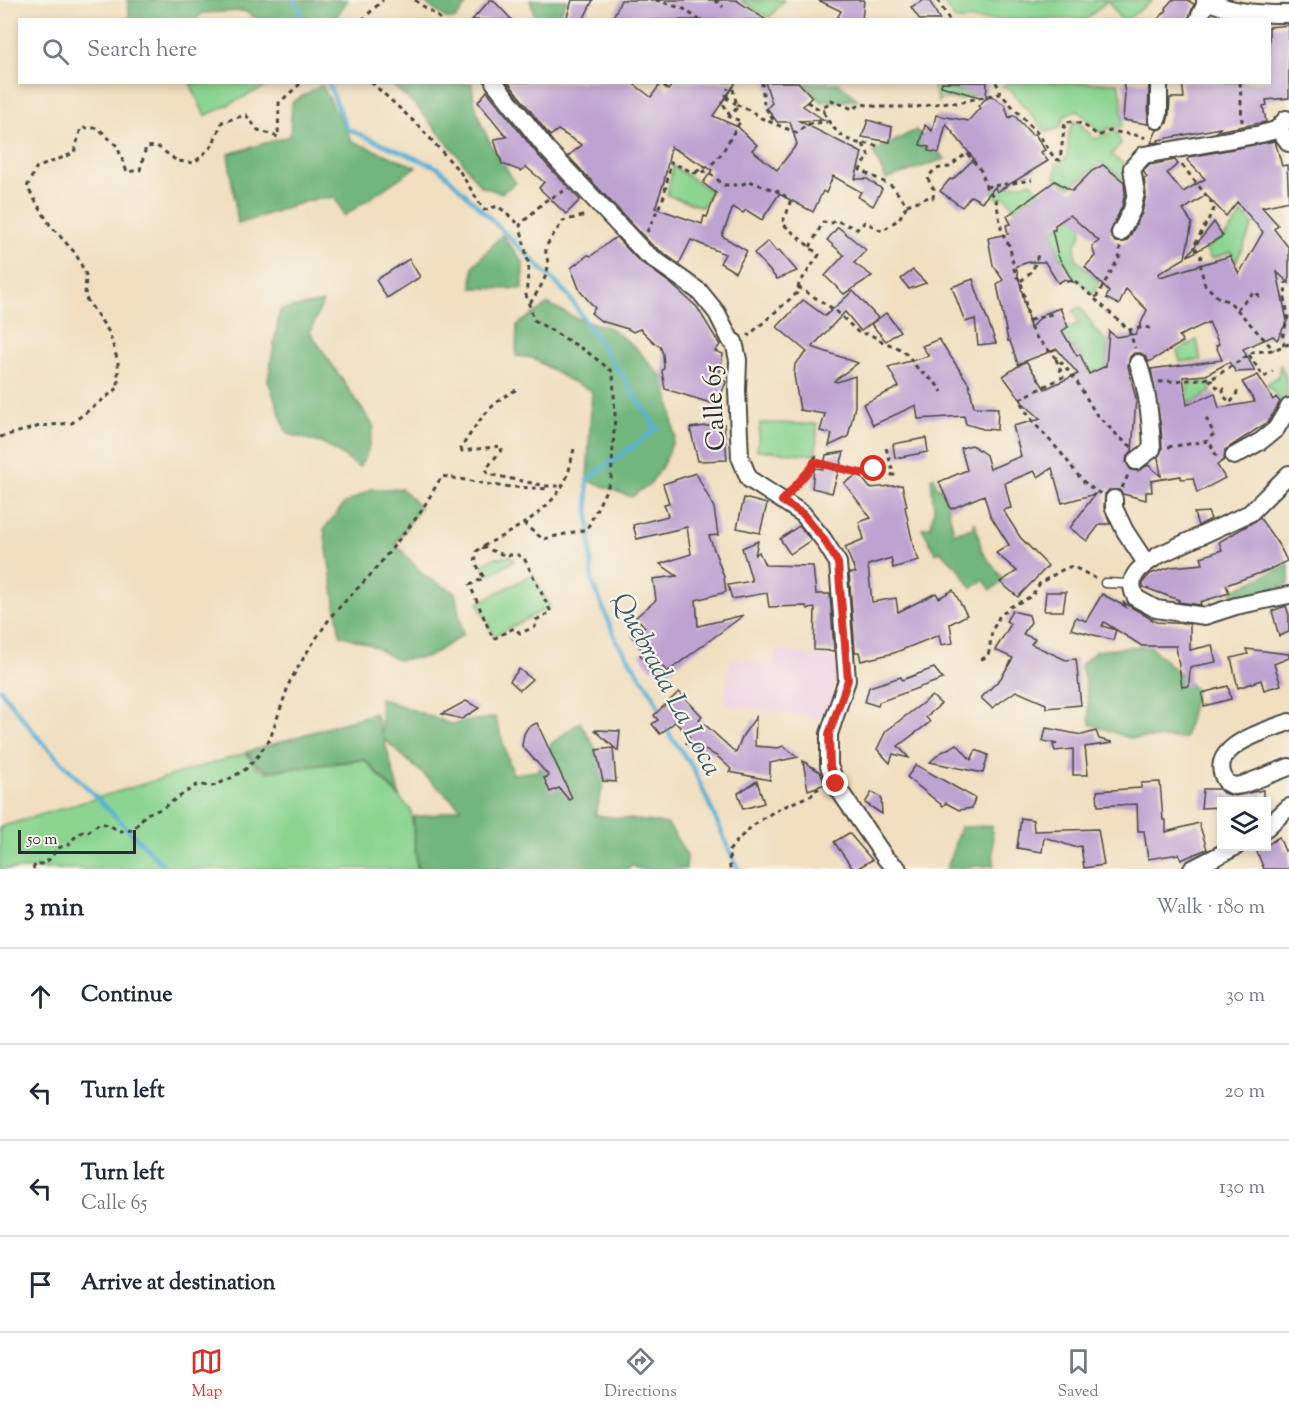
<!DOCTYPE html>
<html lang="en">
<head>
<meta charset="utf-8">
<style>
  :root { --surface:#fff; --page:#f6f6f7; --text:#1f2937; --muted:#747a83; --line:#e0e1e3; --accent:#d93025 }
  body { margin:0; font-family:"Sorts Mill Goudy",serif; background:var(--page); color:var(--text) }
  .controls { position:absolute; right:18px; bottom:18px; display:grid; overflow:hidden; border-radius:0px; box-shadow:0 3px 9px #0003 }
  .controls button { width:54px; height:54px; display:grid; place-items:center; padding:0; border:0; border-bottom:2px solid var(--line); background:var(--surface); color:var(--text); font:30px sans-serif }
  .scale { position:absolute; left:18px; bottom:15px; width:118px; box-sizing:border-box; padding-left:6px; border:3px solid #2b2b2b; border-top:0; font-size:16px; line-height:21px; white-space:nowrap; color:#2b2b2b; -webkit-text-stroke:4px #f7f3e8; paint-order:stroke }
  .stop { position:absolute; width:18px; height:18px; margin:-14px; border:4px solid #d93025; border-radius:50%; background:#fff }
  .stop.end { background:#d93025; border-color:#fff; box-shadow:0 2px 6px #0008 }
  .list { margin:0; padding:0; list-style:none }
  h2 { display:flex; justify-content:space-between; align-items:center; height:78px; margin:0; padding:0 24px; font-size:26px }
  h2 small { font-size:20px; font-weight:400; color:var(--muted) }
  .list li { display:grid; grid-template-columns:39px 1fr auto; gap:18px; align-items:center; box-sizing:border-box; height:96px; padding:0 24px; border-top:2px solid var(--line) }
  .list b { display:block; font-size:22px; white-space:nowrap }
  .list p { margin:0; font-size:20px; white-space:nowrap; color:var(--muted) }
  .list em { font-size:20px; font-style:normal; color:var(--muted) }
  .icon { flex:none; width:33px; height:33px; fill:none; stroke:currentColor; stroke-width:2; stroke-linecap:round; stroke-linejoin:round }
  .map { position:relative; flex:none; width:1289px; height:869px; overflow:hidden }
  .search { position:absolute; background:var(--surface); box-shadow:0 3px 9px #0003; left:18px; right:18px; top:18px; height:66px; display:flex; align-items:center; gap:15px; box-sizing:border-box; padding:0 21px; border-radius:0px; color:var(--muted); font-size:22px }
  .sheet { height:462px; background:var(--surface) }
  nav { display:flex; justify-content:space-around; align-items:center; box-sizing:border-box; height:84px; border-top:2px solid var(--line); background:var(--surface); font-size:16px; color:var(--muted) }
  nav a { display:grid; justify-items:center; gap:3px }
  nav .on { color:var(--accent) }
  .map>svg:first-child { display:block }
  .built { fill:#f0d0e5 }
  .green { fill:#8cd591; stroke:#5c805e; stroke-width:1.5 }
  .forest { fill:#71b67b; stroke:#4e7053; stroke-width:1.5 }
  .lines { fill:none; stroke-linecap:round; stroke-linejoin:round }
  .stream { stroke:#59b0d6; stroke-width:4.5 }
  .building { fill:#bea2d1; fill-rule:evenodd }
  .service-casing { stroke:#494641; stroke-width:11 }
  .minor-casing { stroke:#494641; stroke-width:20 }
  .path { stroke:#494641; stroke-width:3; stroke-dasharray:4.5 4.5; stroke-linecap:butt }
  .service { stroke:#fff; stroke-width:8 }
  .minor { stroke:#fff; stroke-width:16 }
  .route { stroke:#d93025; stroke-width:8 }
  .labels { text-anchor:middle; stroke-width:4.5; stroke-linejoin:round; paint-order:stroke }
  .street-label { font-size:26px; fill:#2b2b2b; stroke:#f7f3e8 }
  .water-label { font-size:27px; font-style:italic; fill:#3b5a67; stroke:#f7f3e8 }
</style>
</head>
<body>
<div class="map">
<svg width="1289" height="869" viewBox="0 0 1289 869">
  <rect width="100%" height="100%" fill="#f7f3e8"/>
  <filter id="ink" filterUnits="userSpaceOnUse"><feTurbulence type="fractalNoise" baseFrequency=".0167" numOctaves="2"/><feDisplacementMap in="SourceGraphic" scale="12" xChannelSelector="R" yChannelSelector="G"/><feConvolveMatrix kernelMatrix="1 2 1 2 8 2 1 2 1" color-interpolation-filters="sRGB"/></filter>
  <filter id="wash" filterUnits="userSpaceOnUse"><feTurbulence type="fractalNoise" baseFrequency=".008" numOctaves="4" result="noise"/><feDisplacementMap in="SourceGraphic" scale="24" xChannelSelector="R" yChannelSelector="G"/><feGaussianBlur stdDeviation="1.35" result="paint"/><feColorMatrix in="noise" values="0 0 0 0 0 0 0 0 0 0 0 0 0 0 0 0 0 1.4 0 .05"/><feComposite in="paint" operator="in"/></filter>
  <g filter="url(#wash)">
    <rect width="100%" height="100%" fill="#f1dfc0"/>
    <polygon class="built" points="776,649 838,659 829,720 724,704 731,659 773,666"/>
    <g class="green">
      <polygon points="740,0 784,0 769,18"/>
      <polygon points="942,0 1108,0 1087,19 955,20"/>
      <polygon points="1112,0 1151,0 1152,1 1128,19 1121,20 1109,2"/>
      <polygon points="1007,82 1118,83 1122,97 1122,127 1110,128 1100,133 1077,110 1064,117 1060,128 1046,132 1012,92 1003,86"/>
      <polygon points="190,83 273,83 205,116"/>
      <polygon points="932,83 946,83 944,88 978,95 960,99 940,99 938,102"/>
      <polygon points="1074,121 1079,123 1095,139 1116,131 1121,143 1111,155 1132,169 1132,196 1125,181 1101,163 1070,187 1055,178 1056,164 1067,158 1069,132"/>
      <polygon points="673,166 711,191 702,207 667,195"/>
      <polygon points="1031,182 1044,196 1035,202 1031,197 1021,204 1017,212 1005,196 999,200 989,188 998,188"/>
      <polygon points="1243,213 1253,225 1236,262 1231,252 1211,259 1205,249 1225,236"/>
      <polygon points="1072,217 1086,223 1082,226 1081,235 1075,245 1076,259 1099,282 1093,294 1072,275 1058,254 1052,230"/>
      <polygon points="1080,307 1092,324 1091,326 1112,347 1107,347 1105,386 1095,370 1079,377 1076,372 1086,366 1079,353 1077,355 1074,348 1056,336 1061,329 1064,330 1079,323 1073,311"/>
      <polygon points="1197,340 1201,360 1180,362 1177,351"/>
      <path d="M 1280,365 C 1288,377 1289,394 1285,407 L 1267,384 L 1278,377 Z"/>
      <polygon points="1209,382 1211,392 1189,404 1187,384"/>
      <polygon points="760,423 817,424 816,455 757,450"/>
      <polygon points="511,556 514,561 487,576 482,564 495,558"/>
      <polygon points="533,574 550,607 494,636 478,603"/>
      <polygon points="246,753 256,767 268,772 364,760 411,810 417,869 0,869 0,827"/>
    </g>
    <g class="forest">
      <polygon points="127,0 348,0 335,19 257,19 244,11 203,13 197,19 130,20"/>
      <polygon points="421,0 469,0 456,19 447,19"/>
      <polygon points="530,0 567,0 557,20 536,19"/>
      <path d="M 390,83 L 472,83 C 473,119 495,154 516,183 L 501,193 L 480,186 L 457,154 L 417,107 Z"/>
      <polygon points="803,83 839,83 858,100 822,102"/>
      <polygon points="322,85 352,141 416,167 344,216 335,197 310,200 238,224 228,154 290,136 292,102"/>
      <polygon points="916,130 945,159 886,179 873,152"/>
      <polygon points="502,235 523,262 523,289 472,288 473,266"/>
      <polygon points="323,302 310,332 374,427 366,456 359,467 325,444 287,434 268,380 280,310"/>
      <polygon points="548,304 576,318 610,328 635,347 663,378 668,392 675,437 663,465 650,484 631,497 587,480 592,391 567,379 533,358 516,356 517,325"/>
      <polygon points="934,476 937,487 941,487 946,499 954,533 972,528 975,522 982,552 1004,580 991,590 984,580 972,588 958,568 940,551 936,554 922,528 931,526 934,508 931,478"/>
      <polygon points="371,489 402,489 420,507 396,544 425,577 455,592 463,635 429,657 397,660 371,645 340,635 324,529 344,504"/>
      <polygon points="1289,564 1289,584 1235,600 1231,591"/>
      <polygon points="1149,645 1196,690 1185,738 1129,738 1090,724 1086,686 1081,665 1096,651"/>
      <polygon points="380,698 451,724 495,717 513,774 538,771 552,743 580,722 608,769 595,815 668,824 687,856 686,869 639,869 632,865 627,869 418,869 413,817 438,814 461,808 384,739 400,797 364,759 268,770 257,765 247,752 375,713 382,735"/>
      <polygon points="992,826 994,865 947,869 960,827"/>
    </g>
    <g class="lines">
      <g class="stream">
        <polyline points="295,0 303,20"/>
        <polyline points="328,82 347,129 439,168 568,295 657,429 587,480 592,581 616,640 652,693 661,713"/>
        <polyline points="0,689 39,739 167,869"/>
        <polyline points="665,724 670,735 693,768 738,869"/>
      </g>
    </g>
    <g id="blocks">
      <g class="building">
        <polygon points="490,0 493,0 512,20 472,20"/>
        <polygon points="572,0 593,0 583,20 566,20"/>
        <polygon points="621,0 736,0 766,20 612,20"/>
        <polygon points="818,0 864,0 862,20 836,20 841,11"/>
        <polygon points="924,0 929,0 940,20 920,20 911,7"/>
        <polygon points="1172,0 1187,0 1194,4 1188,20 1157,20 1167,10 1165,8"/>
        <polygon points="1289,25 1289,98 1266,100 1267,105 1263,106 1266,122 1217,131 1220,128 1158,140 1159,142 1151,143 1157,130 1163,128 1167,123 1169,114 1170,98 1184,98 1182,82 1269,82 1269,27"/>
        <path d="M 508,82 L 631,82 L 651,97 L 661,83 L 668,90 L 674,82 L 736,82 L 713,116 L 738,127 L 757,145 L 752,150 L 777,170 L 797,144 L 790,122 L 777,122 L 767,108 L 772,103 L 765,82 L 798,82 L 812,97 L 803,106 L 824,120 L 799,121 L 862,153 L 855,179 L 867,179 L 882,189 L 873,206 L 858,197 L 861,192 L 833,176 L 826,193 L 823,191 L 813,212 L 779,194 L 762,220 L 746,210 L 743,213 L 733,207 L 722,236 L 747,251 L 735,272 L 720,263 L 725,254 L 691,240 L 679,264 L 651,244 L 568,156 L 582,145 L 558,130 L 550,136 ZM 671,147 L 712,170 L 703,183 L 716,193 L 707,217 L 704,216 L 702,224 L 655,208 L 664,182 Z"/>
        <polygon points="942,82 987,82 986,99 941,86"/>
        <polygon points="1123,82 1149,82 1148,124 1123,120 1125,93"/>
        <polygon points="487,91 538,155 580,200 566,214 539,188 544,182 526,167 521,171 502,164 494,139 507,137 478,102"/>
        <polygon points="990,95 1005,105 1009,118 1014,115 1032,135 1035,134 1045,150 1041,152 1048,161 997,192 995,187 982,202 971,196 962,207 940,191 950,179 952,180 974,159 946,124 939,153 928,151 929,147 920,145 925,125 932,131 936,115 968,121 980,108 978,106"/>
        <polygon points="868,120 892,127 890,142 862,137"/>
        <path d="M 1275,141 L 1282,166 L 1287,165 L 1289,201 L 1262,207 L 1278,225 L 1274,229 L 1289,248 L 1289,283 L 1277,272 L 1287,321 L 1277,340 L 1273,336 L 1243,349 L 1255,371 L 1236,372 L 1229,362 L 1206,375 L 1183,377 L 1187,405 L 1215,393 L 1219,408 L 1255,402 L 1242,382 L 1258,375 L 1273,400 L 1276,397 L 1280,402 L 1268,422 L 1225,450 L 1224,460 L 1217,465 L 1225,478 L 1197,493 L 1193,478 L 1181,479 L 1181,476 L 1151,481 L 1152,492 L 1146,492 L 1146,500 L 1123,494 L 1119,490 L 1109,490 L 1105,494 L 1104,508 L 1110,524 L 1100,524 L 1087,541 L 1070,528 L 1095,494 L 1062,503 L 1052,468 L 1038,477 L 1034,471 L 1005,483 L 1011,508 L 1003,510 L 1020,537 L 1048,566 L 1018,597 L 1000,582 L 1017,571 L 996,553 L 1009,545 L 990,515 L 984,495 L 951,509 L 939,482 L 967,470 L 961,448 L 972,445 L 986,455 L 990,469 L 1021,456 L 1013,426 L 1041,419 L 1023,403 L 1003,376 L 1026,361 L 1045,389 L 1078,374 L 1057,349 L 1018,364 L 1010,341 L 1008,341 L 997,284 L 1003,280 L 993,265 L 988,238 L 1008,234 L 1006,225 L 1011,224 L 1007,216 L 1055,181 L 1072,191 L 1092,171 L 1103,165 L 1124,182 L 1125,193 L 1122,206 L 1110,233 L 1115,242 L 1125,242 L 1129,238 L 1142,213 L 1146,195 L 1144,178 L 1147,177 L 1143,171 L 1149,165 L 1175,160 L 1178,164 L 1167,173 L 1183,192 L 1205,179 L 1187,160 L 1190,157 ZM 1206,195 L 1226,216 L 1237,202 L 1263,232 L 1239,274 L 1230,256 L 1160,277 L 1158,274 L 1185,258 L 1192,223 L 1183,210 ZM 1070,215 L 1099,241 L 1092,246 L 1095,256 L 1085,267 L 1109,292 L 1106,298 L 1119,305 L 1126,289 L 1147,310 L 1136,334 L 1116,337 L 1109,331 L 1106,366 L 1089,374 L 1080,354 L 1077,356 L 1062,331 L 1068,327 L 1060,308 L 1044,314 L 1030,328 L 1016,266 L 1029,262 L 1045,262 L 1058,283 L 1065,279 L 1073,282 L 1058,256 L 1052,230 L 1055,230 L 1055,225 ZM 1209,322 L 1219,344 L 1216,346 L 1222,360 L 1151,369 L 1161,427 L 1162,449 L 1158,457 L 1161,476 L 1148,465 L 1138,471 L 1131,470 L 1126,462 L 1127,456 L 1132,451 L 1136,399 L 1128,366 L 1130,357 L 1134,353 L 1141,353 L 1145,356 L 1149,362 L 1183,342 L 1179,336 Z"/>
        <polygon points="1214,222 1223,236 1188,256 1188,255"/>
        <polygon points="838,227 866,250 854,263 872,276 844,294 825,276 844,255 827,240"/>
        <polygon points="616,237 638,260 670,283 697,307 720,345 715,351 723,354 719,377 726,382 717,405 665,389 662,371 664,368 663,354 660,346 657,345 640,329 633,332 628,329 601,321 591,313 595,308 580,291 571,268 588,255 591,256"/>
        <polygon points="768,241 777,252 779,250 797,271 777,279 754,253"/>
        <polygon points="409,259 420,277 387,298 376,280"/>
        <polygon points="913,270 926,283 909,289 901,279"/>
        <polygon points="973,279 976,289 996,343 978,345 975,319 965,322 952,287"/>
        <polygon points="853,291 878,318 861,331 845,312 812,347 858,363 834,381 837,382 855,376 855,406 848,437 829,446 832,434 820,431 825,414 800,410 794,375 795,364 807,352 777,327 803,300 825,316"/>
        <polygon points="886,313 900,331 886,341 871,324"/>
        <polygon points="939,339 969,384 974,407 998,408 997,430 983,429 966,424 964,416 918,419 916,405 873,425 863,404 899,387 888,367 929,356 922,346"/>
        <polygon points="724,424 727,460 698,461 690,428"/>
        <polygon points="926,438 928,452 895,458 893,444"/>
        <polygon points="844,452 832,493 812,488 814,468 823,469 826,455"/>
        <polygon points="696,473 714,508 718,535 709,536 724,577 726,592 696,600 698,626 744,615 667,672 660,663 651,669 640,655 644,652 631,635 645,627 636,617 656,600 653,579 677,576 660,564 691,554 687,527 637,539 633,525 668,516 664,504 669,503 663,484"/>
        <polygon points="859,474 870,488 902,485 907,506 905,507 914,549 919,560 893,568 891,558 868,565 872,602 896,598 898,612 936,593 939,598 953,590 967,615 950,624 953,643 941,645 939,635 894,653 861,661 859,652 855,652 849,573 856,573 845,547 864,539 859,522 871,518 844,483"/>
        <polygon points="744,498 767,504 760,533 737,528"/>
        <polygon points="1208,512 1211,519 1198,526 1194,513"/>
        <polygon points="1260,518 1280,547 1287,561 1266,571 1226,585 1229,593 1200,602 1201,605 1178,602 1179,600 1143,587 1143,582 1150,574 1171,567 1203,564 1201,557 1222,550 1219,542"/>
        <polygon points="799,526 811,540 790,554 780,539"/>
        <polygon points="758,541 755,555 759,552 765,565 813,566 816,594 830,594 834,651 814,650 815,608 808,609 806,606 769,607 767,593 732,599 728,585 752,581 742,548"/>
        <polygon points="1046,592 1066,592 1063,611 1044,611"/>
        <polygon points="1102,594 1126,607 1123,602 1156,622 1190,624 1190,650 1212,645 1216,662 1190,667 1189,686 1182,687 1176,646 1142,646 1104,622 1102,626 1116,630 1113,640 1071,629 1076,617 1086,621"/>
        <polygon points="1286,606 1289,615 1289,632 1279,636 1272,611"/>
        <polygon points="1012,611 1029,615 1031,622 1023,634 1035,639 1031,644 1066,660 1076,659 1081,705 1046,708 1046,704 1016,691 992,708 981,698 1001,678 1013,658 995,650 1011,624 1006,621"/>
        <polygon points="1246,649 1289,654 1289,658 1274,664 1281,685 1264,690 1261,680 1238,688 1231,658 1248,654"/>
        <polygon points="934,668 943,679 879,702 878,706 865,702 869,687 901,677 902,680"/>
        <polygon points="519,669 532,679 520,690 510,681"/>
        <polygon points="1228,686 1231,699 1204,706 1202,693"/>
        <polygon points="679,692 702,716 699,719 736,753 743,735 756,717 755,746 778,748 783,746 798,757 770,763 770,780 729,772 731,769 717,756 703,749 702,751 686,743 690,737 675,722 660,734 652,724 658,720 654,715"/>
        <polygon points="932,696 941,704 926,717 930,722 898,746 909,758 893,754 890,763 877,749 886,731"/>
        <polygon points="466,701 479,708 462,719 442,714"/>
        <polygon points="537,723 572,798 569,800 559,788 550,792 544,778 549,776 522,746 524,734 528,727"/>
        <polygon points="1046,728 1082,735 1096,731 1099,739 1112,742 1112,743 1085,747 1088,775 1073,775 1073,749 1055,751 1053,745 1057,744 1043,741"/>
        <polygon points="595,730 620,731 618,751"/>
        <polygon points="957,744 971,760 976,750 988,755 983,773 930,762 940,753"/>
        <polygon points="613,748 616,782 603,781 596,750"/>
        <polygon points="803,761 820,772 825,784 808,790"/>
        <polygon points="916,765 975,798 972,808 959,810 946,803 943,806 907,777"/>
        <polygon points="757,781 764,803 743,809 738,793"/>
        <polygon points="1160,782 1163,820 1166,820 1166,832 1199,823 1207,849 1181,860 1179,854 1148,859 1144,831 1138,831 1137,804 1098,806 1097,791 1141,788 1141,783"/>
        <polygon points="1203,789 1219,789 1223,793 1235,796 1263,790 1263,801 1221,801 1221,807 1201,808"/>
        <polygon points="872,792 881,798 882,814 865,803"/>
        <polygon points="1021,818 1033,820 1034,831 1098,829 1104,865 1084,868 1081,846 1074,847 1044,837 1042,852 1017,848"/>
        <polygon points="849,833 872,860 856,869 853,869 834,842"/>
        <polygon points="1279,837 1285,851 1289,849 1289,869 1264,869 1257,852"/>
      </g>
    </g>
  </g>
  <g filter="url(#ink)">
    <use href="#blocks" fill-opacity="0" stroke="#494641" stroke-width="1.5"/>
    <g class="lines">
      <defs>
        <polyline id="service" points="1105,583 1131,584"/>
        <g id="minor">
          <path d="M 1205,0 C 1233,13 1258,14 1289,14"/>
          <polyline points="1198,20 1207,1"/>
          <polyline points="494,82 546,148 644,252 700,292 717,313 731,341 734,342 738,360 737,390 740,457 749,479 803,514 823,539 838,563 847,680 829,734 829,766 839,790 886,859 898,869"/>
          <polyline points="1286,119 1282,124 1280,131 1289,143"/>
          <polyline points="1157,120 1159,114 1159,82"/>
          <polyline points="1120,233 1132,210 1136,193 1132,168 1144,155 1261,134 1276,130 1282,124"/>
          <polyline points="1234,456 1261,441 1276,429 1289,407"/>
          <path d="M 1136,461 L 1152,449 C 1151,423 1147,387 1138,363"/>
          <path d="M 1289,474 L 1250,513 L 1159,555 C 1142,566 1124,576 1136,598 L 1156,609 L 1205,616 L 1236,606 L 1289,595"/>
          <polyline points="1114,499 1114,508 1125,531 1146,563"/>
          <path d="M 1289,722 C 1266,731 1202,747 1227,783 L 1234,786 L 1242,785 L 1289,767"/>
          <polyline points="1266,828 1289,807"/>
          <polyline points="1192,869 1237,846"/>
        </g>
      </defs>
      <use href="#service" class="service-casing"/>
      <use href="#minor" class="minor-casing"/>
      <g class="path">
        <polyline points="415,0 442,20"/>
        <polyline points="656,0 684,9 699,20"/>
        <polyline points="715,0 723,7"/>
        <polyline points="938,0 949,20"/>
        <polyline points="362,20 383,0"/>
        <polyline points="371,82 419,126 460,172 484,210 498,206 520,225"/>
        <polyline points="762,82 764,105 775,123"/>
        <polyline points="996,82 1001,94"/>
        <polyline points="1240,82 1242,122"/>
        <polyline points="733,89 736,102"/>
        <polyline points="728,98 726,94 728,88"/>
        <path d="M 807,102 L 824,112 L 823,106 L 829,104 L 831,100 L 853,109 L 861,104 L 880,107 L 917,107 L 948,102 L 958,103 L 987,96 L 1001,94 L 1039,135 L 1055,159 L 1060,160 L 1065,122 C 1079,120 1088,127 1098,136 L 1110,131 L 1142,136 L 1145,138"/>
        <path d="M 824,112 C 829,125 842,140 858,143 C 864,144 870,143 877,146"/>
        <polyline points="730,116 724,105 728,98 736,104"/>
        <polyline points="863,144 869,156 860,170 892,186 907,205 929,197 933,198 934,189 930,185 928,177 935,169 949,167 967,153 982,172 986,187 996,200 1002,233 1010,247 1014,269 1017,277 1021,281 1030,327 1036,337 1056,358 1064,365 1077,382 1096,414 1120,438 1132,447"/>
        <path d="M 1182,165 L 1213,204 L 1214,209 L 1194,246 L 1201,256 C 1199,263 1203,278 1205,285 L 1220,299 L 1229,301 L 1274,350"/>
        <path d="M 696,172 C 701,168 709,167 713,163 C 726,151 731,134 741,121 L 729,117 L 736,109 L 736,104 L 751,111 L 761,118 L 797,133 L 807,124 L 827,122"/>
        <polyline points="986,187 1032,180"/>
        <polyline points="647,232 664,196 671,162 694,173 707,171 724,185 741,185 749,181 782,193 790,202 787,213 782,223 819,255 799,284 797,293 748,336"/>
        <polyline points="810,247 823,222 832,223 835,220 857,229 865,222 882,231 899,219 907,205"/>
        <polyline points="1021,281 1033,270 1039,252"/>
        <polyline points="1066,281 1075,281 1129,330 1145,327 1154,329"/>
        <path d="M 798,287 L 835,310 L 860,334 C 872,332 876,340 886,343 C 892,346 898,347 903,351 C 910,356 913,363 918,369 C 927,377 936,381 942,392"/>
        <polyline points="1095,297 1097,296 1120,256 1120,247"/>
        <path d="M 530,303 C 537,293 548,277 548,264 C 548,259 545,254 546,249 C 546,243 559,228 563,221 L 586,215"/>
        <polyline points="1237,309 1254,292 1260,297"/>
        <polyline points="1030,320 1052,314"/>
        <polyline points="1129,330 1135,348"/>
        <polyline points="1284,346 1283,335 1288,317 1285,298 1286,282"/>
        <polyline points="1249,355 1264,377 1273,371"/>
        <path d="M 1056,359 L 1063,377 L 1020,399 L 1022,404 C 1032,424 1047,436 1061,453 C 1077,472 1077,480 1101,494"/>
        <polyline points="1209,379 1220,390 1223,389 1224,396 1230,403 1236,396 1238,387"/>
        <polyline points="1159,382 1213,378 1253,352 1273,350 1289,344"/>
        <path d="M 516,390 C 490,402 476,425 461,448 L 462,451 L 501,446 L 502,449 L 486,469 L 488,474 L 546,486 L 561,486"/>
        <polyline points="1206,418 1214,434 1209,438 1209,441"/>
        <polyline points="0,437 40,426 72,423 118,388 118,362 109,332 85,297 86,275 76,254 50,225 27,187 36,168 74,153 81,128 98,128 117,146 127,172 140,170 146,147 157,146 177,161 194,163 212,146 222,122 246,115 258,130 278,137 279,103 302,82"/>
        <polyline points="1168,447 1209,441 1218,459"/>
        <path d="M 814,462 L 860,473 L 871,473 L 874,469 C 882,468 887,475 894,475 L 886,448"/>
        <polyline points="1122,488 1128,475"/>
        <polyline points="794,489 812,467 816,455"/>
        <polyline points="527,522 526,526 543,539 587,529 611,480 615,415 613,372 586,351 534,320 526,295 529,266 520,225 545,201 564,191"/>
        <path d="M 482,547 L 504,555 L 518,555 L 524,558 L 551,612 L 536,620 L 535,627 L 520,633 L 514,628 L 493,639 L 470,585 L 484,578 L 475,562 L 477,551 L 482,547 C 513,530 548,514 565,481 C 570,472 571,459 574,449"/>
        <polyline points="981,659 987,657 989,652 992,631 999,617 1010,607 1032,596 1040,583 1062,570 1072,566 1095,578"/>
        <polyline points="33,869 36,863 41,864 49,860 58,848 70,844 74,838 83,831 88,832 100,823 109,825 119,831 133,830 146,814 161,809 197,785 213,786 229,779 246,769 257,757 270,739 290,681 309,649 332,615 374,571 420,513 442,476 499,486 549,489"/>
        <path d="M 730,869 L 729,851 C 751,821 778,808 812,795 L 813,791 L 823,787"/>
      </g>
      <use href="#service" class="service"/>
      <use href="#minor" class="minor"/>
    </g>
  </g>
  <g class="lines" filter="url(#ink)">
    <polyline class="route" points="836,784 830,766 829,734 848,680 838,563 823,538 803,514 782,501 812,467 814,462 860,473 871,473 874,469"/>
  </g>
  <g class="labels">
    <g class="street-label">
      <text transform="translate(713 408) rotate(-93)" y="9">Calle 65</text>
    </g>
    <g class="water-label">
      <text transform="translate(668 684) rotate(62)" y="9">Quebrada La Loca</text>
    </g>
  </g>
</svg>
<div class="controls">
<button><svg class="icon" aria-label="layers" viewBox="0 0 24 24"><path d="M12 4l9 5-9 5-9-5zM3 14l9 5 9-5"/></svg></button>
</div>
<div class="scale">50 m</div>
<div class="stop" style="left:874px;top:469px"></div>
<div class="stop end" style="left:836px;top:784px"></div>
<div class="search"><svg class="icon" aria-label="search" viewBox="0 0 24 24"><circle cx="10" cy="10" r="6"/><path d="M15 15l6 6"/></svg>Search here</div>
</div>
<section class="sheet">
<h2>3 min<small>Walk · 180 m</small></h2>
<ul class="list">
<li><svg class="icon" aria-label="ahead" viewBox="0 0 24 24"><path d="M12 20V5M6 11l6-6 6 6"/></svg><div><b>Continue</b></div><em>30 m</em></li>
<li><svg class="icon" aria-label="left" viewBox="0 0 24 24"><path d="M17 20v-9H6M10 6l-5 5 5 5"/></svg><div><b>Turn left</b></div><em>20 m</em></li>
<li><svg class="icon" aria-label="left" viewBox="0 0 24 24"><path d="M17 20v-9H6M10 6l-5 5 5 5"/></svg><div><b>Turn left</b><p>Calle 65</p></div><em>130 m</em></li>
<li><svg class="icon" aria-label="arrive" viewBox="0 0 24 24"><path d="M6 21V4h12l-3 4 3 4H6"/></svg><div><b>Arrive at destination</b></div></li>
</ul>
</section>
<nav>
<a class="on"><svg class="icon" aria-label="map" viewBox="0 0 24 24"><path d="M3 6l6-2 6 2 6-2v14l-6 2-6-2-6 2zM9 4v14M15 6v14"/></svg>Map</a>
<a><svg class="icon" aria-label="directions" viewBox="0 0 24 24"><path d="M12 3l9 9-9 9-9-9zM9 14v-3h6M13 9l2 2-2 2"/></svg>Directions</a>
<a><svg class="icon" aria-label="saved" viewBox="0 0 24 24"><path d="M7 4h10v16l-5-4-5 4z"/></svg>Saved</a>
</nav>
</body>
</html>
